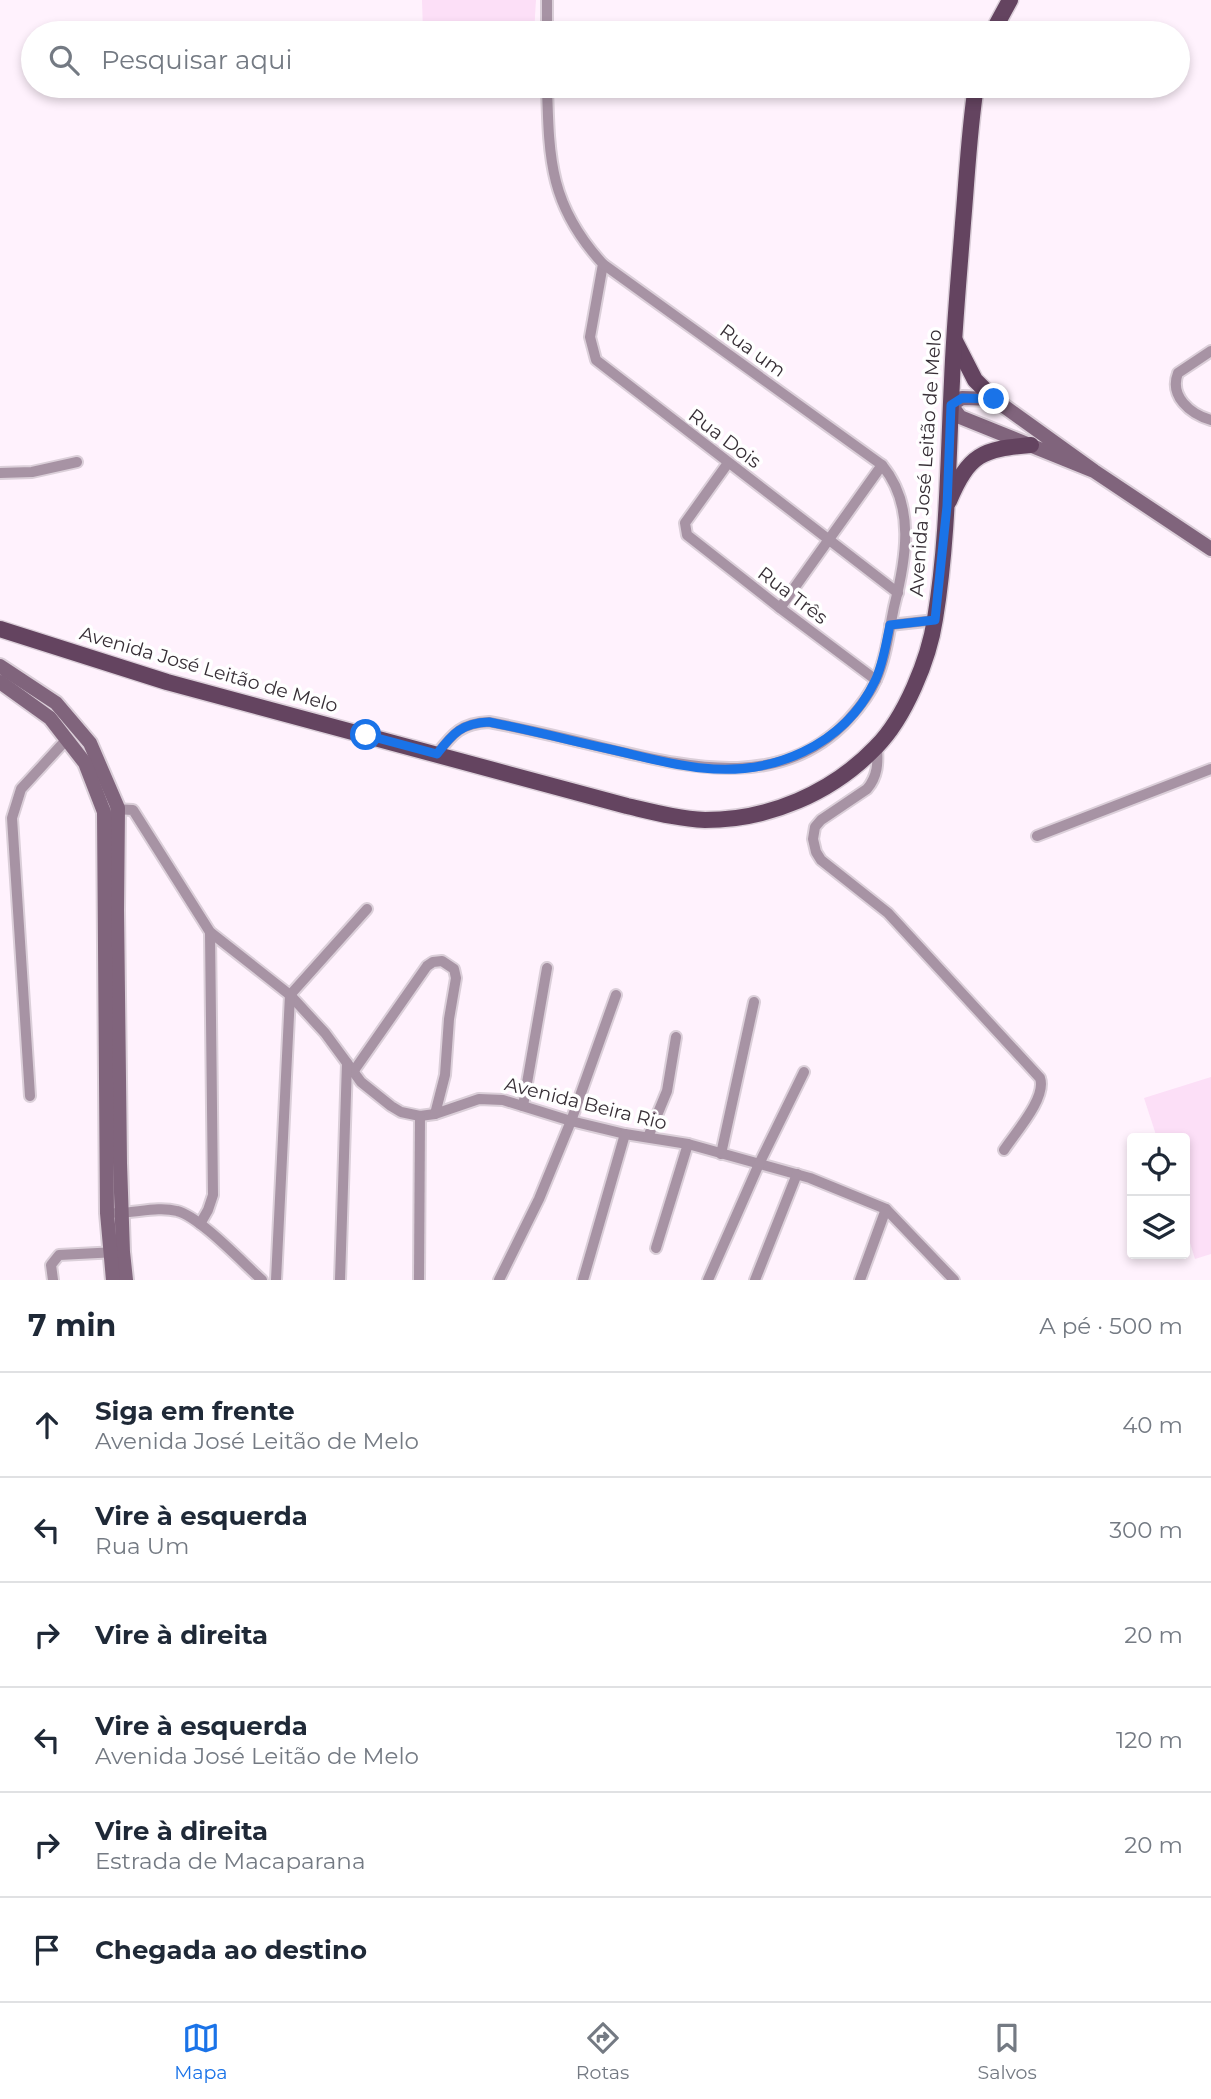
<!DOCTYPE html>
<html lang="pt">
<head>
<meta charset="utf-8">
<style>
  :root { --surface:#fff; --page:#f2f2f3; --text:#1f2937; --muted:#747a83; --line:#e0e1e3; --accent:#1a73e8 }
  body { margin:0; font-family:Montserrat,sans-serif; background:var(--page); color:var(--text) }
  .controls { position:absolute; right:21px; bottom:21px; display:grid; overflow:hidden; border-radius:7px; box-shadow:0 4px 10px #0003 }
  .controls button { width:63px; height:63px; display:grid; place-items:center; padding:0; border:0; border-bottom:2px solid var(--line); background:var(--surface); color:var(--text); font:35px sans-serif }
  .stop { position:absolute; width:21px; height:21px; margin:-16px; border:5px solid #1a73e8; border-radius:50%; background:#fff }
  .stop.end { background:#1a73e8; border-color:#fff; box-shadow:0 2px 7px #0008 }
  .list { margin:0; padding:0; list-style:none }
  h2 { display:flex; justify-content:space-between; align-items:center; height:91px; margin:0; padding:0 28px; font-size:30px }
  h2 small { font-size:23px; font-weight:400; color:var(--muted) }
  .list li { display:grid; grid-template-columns:46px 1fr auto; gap:21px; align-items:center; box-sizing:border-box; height:105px; padding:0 28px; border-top:2px solid var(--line) }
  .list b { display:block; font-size:26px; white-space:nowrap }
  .list p { margin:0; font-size:23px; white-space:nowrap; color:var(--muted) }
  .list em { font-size:23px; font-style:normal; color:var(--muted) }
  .icon { flex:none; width:38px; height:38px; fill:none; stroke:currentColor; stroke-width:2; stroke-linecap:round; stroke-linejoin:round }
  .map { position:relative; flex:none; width:1211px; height:1280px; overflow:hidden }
  .search { position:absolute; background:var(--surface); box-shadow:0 4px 10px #0003; left:21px; right:21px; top:21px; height:77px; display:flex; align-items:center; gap:18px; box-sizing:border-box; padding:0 24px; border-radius:38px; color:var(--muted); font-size:26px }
  .sheet { height:721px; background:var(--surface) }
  nav { display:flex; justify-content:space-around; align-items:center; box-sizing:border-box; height:98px; border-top:2px solid var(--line); background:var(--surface); font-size:19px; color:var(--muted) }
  nav a { display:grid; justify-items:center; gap:4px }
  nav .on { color:var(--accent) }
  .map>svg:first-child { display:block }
  .green { fill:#fcdff7 }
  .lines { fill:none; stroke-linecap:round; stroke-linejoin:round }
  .street-casing { stroke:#dbcfd9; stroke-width:14 }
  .secondary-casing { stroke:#dbcfd9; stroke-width:18 }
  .primary-casing { stroke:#dbcfd9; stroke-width:19 }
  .street { stroke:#a793a4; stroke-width:10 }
  .secondary { stroke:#80647c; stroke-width:14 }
  .primary { stroke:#644460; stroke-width:16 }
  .route { stroke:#1a73e8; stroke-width:9 }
  .labels { text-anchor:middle; stroke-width:7; stroke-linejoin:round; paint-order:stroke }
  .street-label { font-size:19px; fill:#372f36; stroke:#fff }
</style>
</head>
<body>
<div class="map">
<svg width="1211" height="1280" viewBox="0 0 1211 1280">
  <rect width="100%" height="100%" fill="#fff2fd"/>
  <g class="green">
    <polygon points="422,0 536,0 534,33 423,33"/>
    <polygon points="1211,1077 1211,1254 1195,1259 1185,1227 1185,1138 1157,1138 1144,1098"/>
  </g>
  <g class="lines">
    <defs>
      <g id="street">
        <polyline points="547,0 547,33"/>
        <path d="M 547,86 C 549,161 550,206 603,264 L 590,337 L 596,360 L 898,593"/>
        <polyline points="456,87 547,88"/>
        <path d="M 1211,351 L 1178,373 C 1169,396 1190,414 1211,420"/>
        <polyline points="728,463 685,523 687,535 780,608 876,680"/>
        <polyline points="0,473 32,472 77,462"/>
        <polyline points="780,608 882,465"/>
        <polyline points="890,625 935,620"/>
        <path d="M 877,747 C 878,763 878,776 867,789 L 821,820 L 815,827 L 813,839 L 816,852 L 821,860 L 888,913 L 1040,1078 C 1047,1098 1015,1133 1004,1150"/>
        <path d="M 437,754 C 453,733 462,723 489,722 C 531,730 573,740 614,750 C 695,769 785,789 849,719 C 859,708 870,694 876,680 C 886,658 889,631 894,607 C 906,559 916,506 882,465 L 603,264"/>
        <polyline points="114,809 133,810 210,932 290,995 325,1033 361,1082 391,1106 401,1112 420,1116 435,1114 479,1099 503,1100 571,1121 625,1134 688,1144 810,1178 886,1209 954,1280"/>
        <polyline points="1037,836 1211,769"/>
        <polyline points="353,1072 427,966 433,962 442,961 454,969 456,978 449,1019 445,1075 435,1114"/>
        <polyline points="30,1096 12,818 21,789 66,740"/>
        <polyline points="523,1106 547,968"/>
        <polyline points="648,1137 667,1091 676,1037"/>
        <polyline points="721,1154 754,1002"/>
        <path d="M 116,1213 C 136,1213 158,1206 177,1211 C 199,1216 243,1263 262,1280"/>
        <polyline points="200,1224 208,1210 213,1195 210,932"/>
        <polyline points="656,1248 688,1144"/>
        <polyline points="53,1280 51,1265 59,1255 117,1252"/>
        <polyline points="276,1280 290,995 367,909"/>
        <polyline points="340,1280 347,1063"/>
        <polyline points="419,1280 420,1116"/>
        <polyline points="499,1280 539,1199 571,1121 616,995"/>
        <polyline points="583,1280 625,1134"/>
        <polyline points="708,1280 759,1164 804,1072"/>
        <polyline points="755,1280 797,1174"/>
        <polyline points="860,1280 886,1209"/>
      </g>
      <g id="secondary">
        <polyline points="1094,471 960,417 951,405 962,398 994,399 1094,471 1211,549"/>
        <polyline points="0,666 56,703 90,743 118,808 117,910 120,1163 123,1252 126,1280"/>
        <polyline points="0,682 50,718 85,763 104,812 107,1213 113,1280"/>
      </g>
      <g id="primary">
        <polyline points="992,33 1010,0"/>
        <polyline points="955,341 975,380 994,399"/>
        <path d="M 949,501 C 969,454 982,449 1031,445"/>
        <path d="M 0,629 L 167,682 L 627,806 C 653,812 679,819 705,820 C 769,820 832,793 876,747 C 905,718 929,659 935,619 C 948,541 948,460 952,381 C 954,328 959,276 963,223 C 967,177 969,131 976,86"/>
      </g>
    </defs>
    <use href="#street" class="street-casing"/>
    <use href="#secondary" class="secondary-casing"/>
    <use href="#primary" class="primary-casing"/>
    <use href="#street" class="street"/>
    <use href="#secondary" class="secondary"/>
    <use href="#primary" class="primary"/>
  </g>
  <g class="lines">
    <path class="route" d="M 366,735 L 437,754 C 453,733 462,723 489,722 C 529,730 569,740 609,749 C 640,756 670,765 702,768 C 772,776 844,746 875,681 C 883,665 886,643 890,625 L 935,620 L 947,506 L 951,405 L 962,398 L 994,399"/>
  </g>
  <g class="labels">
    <g class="street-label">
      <text transform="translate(753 350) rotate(36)" y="7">Rua um</text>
      <text transform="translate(725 438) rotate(37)" y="7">Rua Dois</text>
      <text transform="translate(925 463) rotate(-86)" y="7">Avenida José Leitão de Melo</text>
      <text transform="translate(793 595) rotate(37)" y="7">Rua Três</text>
      <text transform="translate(209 669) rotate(16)" y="7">Avenida José Leitão de Melo</text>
      <text transform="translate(586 1103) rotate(14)" y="7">Avenida Beira Rio</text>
    </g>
  </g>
</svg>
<div class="controls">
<button><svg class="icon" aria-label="locate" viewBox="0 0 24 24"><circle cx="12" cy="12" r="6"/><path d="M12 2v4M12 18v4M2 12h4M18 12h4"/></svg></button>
<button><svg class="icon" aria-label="layers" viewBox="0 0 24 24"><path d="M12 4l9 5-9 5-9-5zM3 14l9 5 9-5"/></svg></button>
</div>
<div class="stop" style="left:366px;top:735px"></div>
<div class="stop end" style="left:994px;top:399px"></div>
<div class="search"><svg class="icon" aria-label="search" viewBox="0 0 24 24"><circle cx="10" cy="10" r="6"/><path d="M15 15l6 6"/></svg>Pesquisar aqui</div>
</div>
<section class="sheet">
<h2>7 min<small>A pé · 500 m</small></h2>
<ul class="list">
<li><svg class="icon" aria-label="ahead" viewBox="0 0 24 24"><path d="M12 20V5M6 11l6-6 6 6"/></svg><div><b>Siga em frente</b><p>Avenida José Leitão de Melo</p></div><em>40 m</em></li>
<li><svg class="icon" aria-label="left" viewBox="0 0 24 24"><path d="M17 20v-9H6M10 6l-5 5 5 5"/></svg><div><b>Vire à esquerda</b><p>Rua Um</p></div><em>300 m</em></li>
<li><svg class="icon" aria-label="right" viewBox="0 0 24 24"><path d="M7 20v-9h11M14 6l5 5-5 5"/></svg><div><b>Vire à direita</b></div><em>20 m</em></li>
<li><svg class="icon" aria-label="left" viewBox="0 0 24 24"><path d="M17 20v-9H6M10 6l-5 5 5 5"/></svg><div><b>Vire à esquerda</b><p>Avenida José Leitão de Melo</p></div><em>120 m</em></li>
<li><svg class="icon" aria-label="right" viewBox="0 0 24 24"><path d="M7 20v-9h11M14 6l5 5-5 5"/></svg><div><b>Vire à direita</b><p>Estrada de Macaparana</p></div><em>20 m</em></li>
<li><svg class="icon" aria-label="arrive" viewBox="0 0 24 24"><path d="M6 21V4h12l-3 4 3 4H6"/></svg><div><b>Chegada ao destino</b></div></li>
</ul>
</section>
<nav>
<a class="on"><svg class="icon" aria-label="map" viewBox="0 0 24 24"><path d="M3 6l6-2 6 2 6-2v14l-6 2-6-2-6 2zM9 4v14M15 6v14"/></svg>Mapa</a>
<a><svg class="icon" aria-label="directions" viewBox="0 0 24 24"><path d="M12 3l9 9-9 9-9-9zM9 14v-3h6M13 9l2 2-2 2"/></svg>Rotas</a>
<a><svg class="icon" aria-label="saved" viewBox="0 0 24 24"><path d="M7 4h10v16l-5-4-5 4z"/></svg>Salvos</a>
</nav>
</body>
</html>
